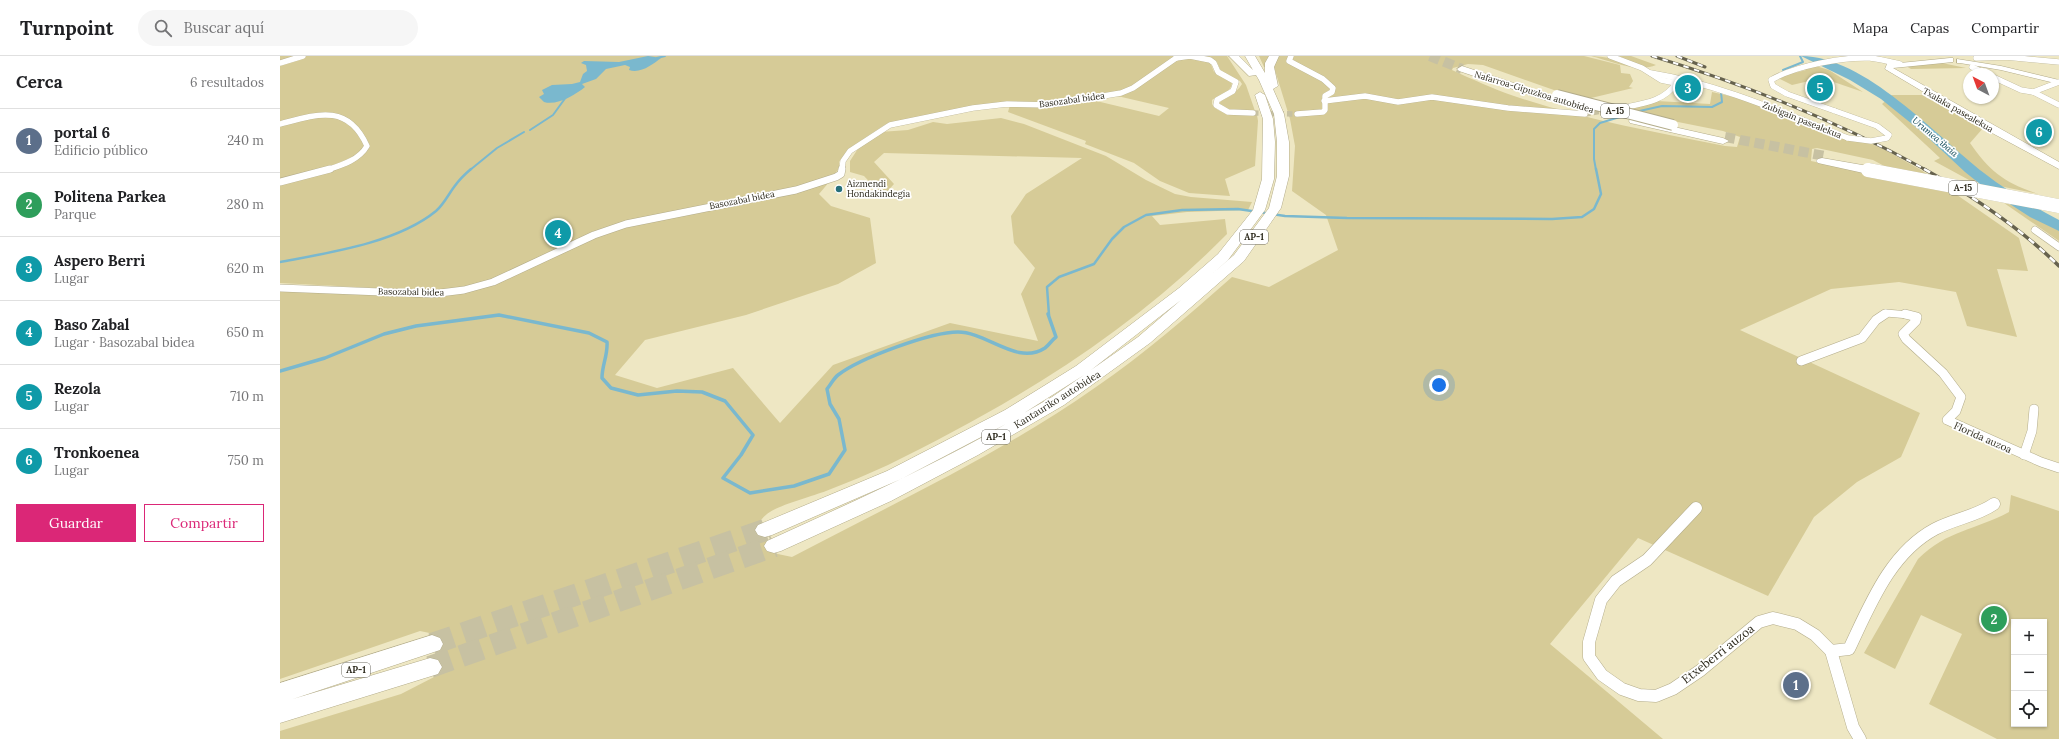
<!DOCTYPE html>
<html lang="es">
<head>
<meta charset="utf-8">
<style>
  :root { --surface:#fff; --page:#f6f6f6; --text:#202124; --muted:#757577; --line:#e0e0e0; --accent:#db2777 }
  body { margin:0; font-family:Lora,serif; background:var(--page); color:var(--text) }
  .controls { position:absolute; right:12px; bottom:12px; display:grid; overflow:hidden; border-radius:0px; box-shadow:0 1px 3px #0004 }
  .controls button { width:36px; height:36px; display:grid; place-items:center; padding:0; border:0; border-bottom:1px solid var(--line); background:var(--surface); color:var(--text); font:20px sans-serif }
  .compass { position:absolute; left:1683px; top:12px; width:36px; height:36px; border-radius:50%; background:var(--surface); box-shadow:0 1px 3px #0004; rotate:319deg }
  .you { position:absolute; left:1159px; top:329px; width:14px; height:14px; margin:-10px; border:3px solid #fff; border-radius:50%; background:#1a73e8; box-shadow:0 0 0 6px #1a73e833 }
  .badge { display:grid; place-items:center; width:26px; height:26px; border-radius:50%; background:var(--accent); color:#fff; font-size:13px; font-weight:700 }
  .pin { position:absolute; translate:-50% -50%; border:2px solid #fff; box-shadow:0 1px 4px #0006 }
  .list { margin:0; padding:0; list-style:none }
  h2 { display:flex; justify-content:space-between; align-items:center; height:52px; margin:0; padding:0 16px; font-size:17px }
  h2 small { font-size:13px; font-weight:400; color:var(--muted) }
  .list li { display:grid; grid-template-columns:26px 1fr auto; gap:12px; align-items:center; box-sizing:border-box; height:64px; padding:0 16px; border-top:1px solid var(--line) }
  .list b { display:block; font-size:15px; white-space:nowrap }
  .list p { margin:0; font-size:13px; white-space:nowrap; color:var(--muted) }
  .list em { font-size:13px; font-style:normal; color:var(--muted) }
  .actions { display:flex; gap:8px; padding:12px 16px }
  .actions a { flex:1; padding:9px 0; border:1px solid var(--accent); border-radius:0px; text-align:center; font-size:14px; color:var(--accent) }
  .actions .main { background:var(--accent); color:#fff }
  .icon { flex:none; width:22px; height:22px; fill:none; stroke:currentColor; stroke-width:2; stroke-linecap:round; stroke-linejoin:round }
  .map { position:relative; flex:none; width:1779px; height:683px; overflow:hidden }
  header { display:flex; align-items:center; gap:24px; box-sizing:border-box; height:56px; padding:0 20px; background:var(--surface); border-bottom:1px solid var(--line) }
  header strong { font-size:19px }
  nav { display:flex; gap:22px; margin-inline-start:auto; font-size:14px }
  .search { width:280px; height:36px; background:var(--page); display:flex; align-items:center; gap:10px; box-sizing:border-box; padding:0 14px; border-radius:22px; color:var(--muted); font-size:15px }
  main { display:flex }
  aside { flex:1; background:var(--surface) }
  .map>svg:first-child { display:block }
  .green { fill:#d6cb97; fill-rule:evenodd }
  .water { fill:#7ab8ce }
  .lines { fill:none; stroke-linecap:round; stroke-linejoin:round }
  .stream-far2 { stroke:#7ab8ce; stroke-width:2 }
  .stream-far1 { stroke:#7ab8ce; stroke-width:2.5 }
  .stream { stroke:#7ab8ce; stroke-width:3.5 }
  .river { fill:#7ab8ce; fill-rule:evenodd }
  .street-tunnel { stroke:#c7c1a2; stroke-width:5.5; stroke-dasharray:5.5 3; stroke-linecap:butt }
  .highway-tunnel-far1 { stroke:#c7c1a2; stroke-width:10; stroke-dasharray:10 5; stroke-linecap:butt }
  .highway-tunnel { stroke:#c7c1a2; stroke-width:22; stroke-dasharray:22 11; stroke-linecap:butt }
  .street-far3-casing { stroke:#b3ac8a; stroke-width:6 }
  .street-far2-casing { stroke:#b3ac8a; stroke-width:8 }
  .street-far1-casing { stroke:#b3ac8a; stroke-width:10 }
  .street-casing { stroke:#b3ac8a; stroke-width:13 }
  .secondary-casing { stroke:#b3ac8a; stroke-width:1 }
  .highway-casing { stroke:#b3ac8a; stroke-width:1 }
  .street-far3 { stroke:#fff; stroke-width:5.5 }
  .street-far2 { stroke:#fff; stroke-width:7 }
  .street-far1 { stroke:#fff; stroke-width:9 }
  .street { stroke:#fff; stroke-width:12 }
  .secondary { fill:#fff; fill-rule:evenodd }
  .highway { fill:#fff; fill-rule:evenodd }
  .rail-far1-casing { stroke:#66624e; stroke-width:3 }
  .rail-casing { stroke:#66624e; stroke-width:3.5 }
  .rail-far1 { stroke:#fff; stroke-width:2; stroke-dasharray:5.5; stroke-linecap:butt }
  .rail { stroke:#fff; stroke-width:2.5; stroke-dasharray:7; stroke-linecap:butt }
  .street-bridge-casing { stroke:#b3ac8a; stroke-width:6; stroke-linecap:butt }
  .highway-bridge-far1-casing { stroke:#b3ac8a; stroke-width:12; stroke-linecap:butt }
  .highway-bridge-casing { stroke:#b3ac8a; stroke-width:14; stroke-linecap:butt }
  .street-bridge { stroke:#fff; stroke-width:5.5 }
  .highway-bridge-far1 { stroke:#fff; stroke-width:10 }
  .highway-bridge { stroke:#fff; stroke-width:14 }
  .poi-dot { fill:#27707a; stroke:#fff; stroke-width:1.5 }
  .labels { text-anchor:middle; stroke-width:3.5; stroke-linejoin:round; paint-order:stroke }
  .far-street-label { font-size:9px; fill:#2d2a1d; stroke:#fff }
  .shield { fill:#fff; stroke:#6c6a61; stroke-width:1 }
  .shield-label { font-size:9px; font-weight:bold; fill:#2d2a1d }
  .far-water-label { font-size:9px; font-style:italic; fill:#074050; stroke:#fff }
  .far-poi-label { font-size:9px; fill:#2d2a1d; stroke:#fff; text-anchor:start }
  .street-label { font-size:10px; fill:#2d2a1d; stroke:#fff }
  .near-street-label { font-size:12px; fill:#2d2a1d; stroke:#fff }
</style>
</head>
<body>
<header>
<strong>Turnpoint</strong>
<div class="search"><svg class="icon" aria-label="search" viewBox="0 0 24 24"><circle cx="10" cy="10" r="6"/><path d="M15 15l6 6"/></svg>Buscar aquí</div>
<nav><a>Mapa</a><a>Capas</a><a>Compartir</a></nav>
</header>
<main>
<aside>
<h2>Cerca<small>6 resultados</small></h2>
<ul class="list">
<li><span class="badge" style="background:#5c6f8a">1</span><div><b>portal 6</b><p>Edificio público</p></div><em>240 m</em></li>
<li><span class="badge" style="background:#2e9e5b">2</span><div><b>Politena Parkea</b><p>Parque</p></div><em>280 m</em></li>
<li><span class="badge" style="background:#0f9aa8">3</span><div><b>Aspero Berri</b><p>Lugar</p></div><em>620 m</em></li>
<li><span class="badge" style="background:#0f9aa8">4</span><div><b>Baso Zabal</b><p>Lugar · Basozabal bidea</p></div><em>650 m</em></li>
<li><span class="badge" style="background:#0f9aa8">5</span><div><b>Rezola</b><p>Lugar</p></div><em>710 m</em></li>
<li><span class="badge" style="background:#0f9aa8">6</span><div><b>Tronkoenea</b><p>Lugar</p></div><em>750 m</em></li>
</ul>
<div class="actions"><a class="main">Guardar</a><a>Compartir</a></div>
</aside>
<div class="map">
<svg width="1779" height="683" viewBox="0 0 1779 683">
  <rect width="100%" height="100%" fill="#eee7c3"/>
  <g class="green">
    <polygon points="0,0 896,0 848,33 780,46 669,55 606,68 568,93 559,106 559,112 554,119 510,133 349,164 290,187 205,226 180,232 153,235 0,227"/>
    <path d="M 921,0 L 947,0 L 966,29 L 975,55 L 948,53 L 939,48 C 943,40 956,39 962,28 L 960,25 L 941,15 L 937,6 Z"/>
    <path d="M 979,0 L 1304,0 L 1340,9 L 1341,17 L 1350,18 L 1353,25 L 1349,31 L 1353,32 L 1311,42 L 1308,46 L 1203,9 L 1188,8 L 1173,12 L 1172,14 C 1192,23 1213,33 1234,40 C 1302,63 1374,76 1445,90 L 1457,91 L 1460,81 L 1443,75 L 1343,55 L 1377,45 L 1430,48 L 1432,36 L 1463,43 L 1550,79 L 1592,88 L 1607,95 L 1641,114 L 1739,182 L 1748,215 L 1717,213 L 1737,281 L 1687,270 L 1676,236 L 1619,226 L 1551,233 L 1460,274 L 1640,357 L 1621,401 L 1577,426 L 1534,461 L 1488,540 L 1358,482 L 1270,588 L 1383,683 L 0,683 L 0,675 L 121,638 L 158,619 L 159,579 L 140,575 L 0,623 L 0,235 L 153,241 L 179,238 L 206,231 L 312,182 L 358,167 L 550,125 L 539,138 L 551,150 L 590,162 L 596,207 L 558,228 L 466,259 L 365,284 L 335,319 L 377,332 L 453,312 L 500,367 L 553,309 L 670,267 L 758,285 L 741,238 L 755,212 L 734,187 L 731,160 L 746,138 L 802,102 L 604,97 L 594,106 L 614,128 L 603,140 L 584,120 L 570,116 L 570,105 L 581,88 L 600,76 L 628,74 L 653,66 L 667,68 L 721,62 L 744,68 L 826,100 L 866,124 L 895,138 L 911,141 L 972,146 L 968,154 L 907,156 L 872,160 L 880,169 L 945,163 L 947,178 C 850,277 731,349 608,409 C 588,418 567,427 546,435 C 533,440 500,449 490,456 C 486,458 482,463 479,466 L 493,497 L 512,501 C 614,447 721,398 816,331 C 864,298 908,260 952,221 L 989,231 L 1058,194 L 1046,159 L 1012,135 L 1015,90 L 1010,63 L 994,11 L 984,11 ZM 1537,92 L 1593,104 L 1634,126 L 1531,105 L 1532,93 Z"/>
    <path d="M 1311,0 C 1320,0 1336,4 1343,2 L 1339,0 L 1351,0 L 1376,9 C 1358,17 1330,5 1311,0 Z"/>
    <path d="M 908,2 L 930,6 L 934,16 L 943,19 L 952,27 C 950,38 940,39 932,44 L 932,48 C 940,61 963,58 977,59 L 978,65 L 975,110 L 945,123 L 950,140 L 909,137 L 880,125 L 854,107 L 805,88 L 806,85 L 728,56 L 730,49 L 757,50 L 808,43 L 879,60 L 889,52 L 833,39 L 847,36 L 894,5 Z"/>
    <polygon points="1662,7 1686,12 1631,13 1626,10"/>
    <polygon points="1529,8 1549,14 1583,36 1542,22 1512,29 1500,23 1506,19 1526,14 1519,11"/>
    <path d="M 1612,39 L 1647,39 L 1704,71 L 1690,87 C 1709,115 1726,128 1759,138 L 1689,124 L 1654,105 L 1660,102 L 1602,48 Z"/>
    <polygon points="1724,147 1732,149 1779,173 1779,185"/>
    <path d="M 1731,439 L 1779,455 L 1779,683 L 1717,683 L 1649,648 L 1682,578 L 1641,559 L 1615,613 L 1584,597 L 1638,503 C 1667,474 1696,474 1729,456 ZM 1734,566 L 1764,566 L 1764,668 L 1734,668 Z"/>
  </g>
  <path class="water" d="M 368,0 L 381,2 C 373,8 361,18 349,14 L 350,11 L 345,9 L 326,13 L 316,23 L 302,28 L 305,31 C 295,39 277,50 264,46 L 259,41 L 264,38 L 262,34 L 272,29 L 292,28 L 300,26 L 303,18 L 307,15 L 306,9 L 301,7 L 304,5 L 339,6 Z"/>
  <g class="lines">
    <g class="stream-far2">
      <polyline points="377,2 385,0"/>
      <polyline points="1503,14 1523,6 1520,0"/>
      <polyline points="1355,56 1382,50 1432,51 1442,46 1441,36"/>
      <polyline points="250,74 273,59 289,37"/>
      <polyline points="190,114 217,92 244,76"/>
      <polyline points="1316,114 1314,103 1314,73 1320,67 1343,60"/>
    </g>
    <g class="stream-far1">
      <path d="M 0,206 C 48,197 117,187 156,155 C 164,148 168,139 174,131 C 179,124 185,118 191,113"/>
      <polyline points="769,259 767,231 779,221 814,208 832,183 844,171 866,159 902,154 958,153 1005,160 1067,162 1272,163 1302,161 1314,153 1321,138 1316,113"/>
    </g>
    <path class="stream" d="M 0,315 L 45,302 L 104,278 L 136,270 L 219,259 L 309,277 L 327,286 C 328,299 322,309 322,322 L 331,332 L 358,339 L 397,335 L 422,336 L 445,345 L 473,379 L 461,399 L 443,422 L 470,437 L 514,430 L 549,418 L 565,394 L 559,363 L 550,348 L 547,333 C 551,328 554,322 558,319 C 580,302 651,276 678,276 C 707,276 737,310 765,292 C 769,289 772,284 776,281 L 768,258"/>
    <path class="river" d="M 1521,0 C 1585,0 1656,80 1704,117 C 1727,135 1753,150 1779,164 L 1779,175 L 1750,161 L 1705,132 L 1685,116 L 1642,76 L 1601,43 L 1570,24 Z"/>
    <g class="street-tunnel">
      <polyline points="973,57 1017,58"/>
      <polyline points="1305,58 1333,53"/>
    </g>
    <g class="highway-tunnel-far1">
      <polyline points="1150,0 1182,13"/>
      <polyline points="1445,81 1545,100"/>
    </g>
    <g class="highway-tunnel">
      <polyline points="152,588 485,474"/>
      <polyline points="150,611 494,490"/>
    </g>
    <defs>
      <g id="street-far3">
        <polyline points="1011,0 1009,5 1043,23 1053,32 1052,36 1045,40 1045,54 1043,56 1017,58"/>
        <polyline points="1330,0 1362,12 1381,24 1405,29"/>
        <polyline points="896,2 910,0 930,4 934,7 938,16 956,26 953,35 937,44 936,49 948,56 973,57"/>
        <polyline points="1696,2 1726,1 1779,6"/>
        <polyline points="0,7 23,0"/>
        <polyline points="1692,11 1707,18"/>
        <path d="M 1371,17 C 1439,28 1504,57 1568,82"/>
        <polyline points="1713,21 1741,34 1753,36"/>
        <polyline points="1779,26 1753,36 1779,49"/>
        <polyline points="1044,45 1085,40 1118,46 1152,41 1228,52 1305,58"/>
        <path d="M 1337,53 C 1358,48 1384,47 1396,27"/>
        <path d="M 1555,55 L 1507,38 L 1493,30 L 1491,24 C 1515,10 1562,1 1590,2 C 1600,3 1610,6 1620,8"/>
        <path d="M 0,68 C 37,58 68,47 87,90 C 79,104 62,109 47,114"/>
        <polyline points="562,114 563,105 570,95 610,69 693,52 727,48 769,49 841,37 853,32 899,0"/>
      </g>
      <g id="street-far2">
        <polyline points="0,126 50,113"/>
        <polyline points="1755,174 1779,191"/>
        <polyline points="0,232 152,238 184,234 213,226 314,179 346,168 516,134 556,121 561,118 562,113"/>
        <polyline points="1603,259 1606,257 1629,259"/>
      </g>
      <g id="street-far1">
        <polyline points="1625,258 1637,261 1636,265 1623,278 1626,283 1663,317 1681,341 1676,355 1667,364 1761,406 1779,412"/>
        <polyline points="1521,305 1582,282 1596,264 1605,258"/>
        <polyline points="1744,399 1752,375 1754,353"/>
      </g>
      <g id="street">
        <polyline points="1416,452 1367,504 1336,525 1321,544 1309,586 1309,601 1322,619 1342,633 1359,639 1376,640 1393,633 1421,614 1479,566 1493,562 1517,568 1535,579 1551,595 1573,671 1580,683"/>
        <path d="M 1551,595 L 1569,593 C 1590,549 1610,497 1655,473 C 1674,463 1697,460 1714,448"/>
      </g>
      <g id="secondary">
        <polygon points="1670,2 1673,2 1673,6 1613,12 1779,106 1779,113 1714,78 1605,13 1607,8 1610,8"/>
        <polygon points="1677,3 1721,10 1779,24 1779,28 1721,14 1680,7 1677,7"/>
      </g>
      <g id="highway">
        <path d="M 949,0 L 959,0 L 973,14 L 965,0 L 975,0 L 985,17 L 985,7 L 989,0 L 999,0 L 994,11 L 998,30 L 993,33 L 1004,58 L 1009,86 L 1009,120 L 1001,152 L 964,205 L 870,287 L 784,349 L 698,399 L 611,445 L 501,495 L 494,497 L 487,495 L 484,490 L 487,485 C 568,448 649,412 726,368 L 621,423 L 492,479 L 485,481 L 478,479 L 475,474 L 478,469 L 607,415 L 725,354 L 796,310 L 899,232 L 938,198 L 973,154 L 982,123 L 983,63 L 975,39 L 980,36 L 985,39 L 993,63 L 995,86 L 994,123 L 985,154 L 948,204 L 932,218 L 954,199 L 989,152 L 997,120 L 997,86 L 994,58 L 979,24 L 976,19 L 969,20 ZM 901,244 L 858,281 L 811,314 ZM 804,319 L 772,341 L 744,357 Z"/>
        <polygon points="1182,10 1273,40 1274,42 1273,44 1265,44 1179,15 1177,13"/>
        <polygon points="1354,62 1443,82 1449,85 1443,88 1350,67 1349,65 1350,63"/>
        <polygon points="1542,102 1588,110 1594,114 1588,118 1538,107 1536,105 1538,103"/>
        <polygon points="152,579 160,582 163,588 160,594 13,643 150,602 158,604 162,611 158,618 0,667 0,627"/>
      </g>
    </defs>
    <use href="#street-far3" class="street-far3-casing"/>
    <use href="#street-far2" class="street-far2-casing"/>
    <use href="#street-far1" class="street-far1-casing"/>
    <use href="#street" class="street-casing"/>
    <use href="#secondary" class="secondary-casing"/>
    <use href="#highway" class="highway-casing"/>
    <use href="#street-far3" class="street-far3"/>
    <use href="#street-far2" class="street-far2"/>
    <use href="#street-far1" class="street-far1"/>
    <use href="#street" class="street"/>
    <use href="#secondary" class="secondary"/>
    <use href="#highway" class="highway"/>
    <defs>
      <g id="rail-far1">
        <path d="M 1372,0 C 1467,29 1559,66 1646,114"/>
        <polyline points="1397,0 1425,11"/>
      </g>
      <path id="rail" d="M 1644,113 C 1693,140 1739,171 1779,210"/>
    </defs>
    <use href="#rail-far1" class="rail-far1-casing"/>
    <use href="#rail" class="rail-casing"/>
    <use href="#rail-far1" class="rail-far1"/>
    <use href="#rail" class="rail"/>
    <defs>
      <polyline id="street-bridge" points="1555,55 1597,70 1609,79 1607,82 1591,85 1568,82"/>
      <polyline id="highway-bridge-far1" points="1277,39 1393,69"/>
      <polyline id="highway-bridge" points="1588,114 1779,150"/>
    </defs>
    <use href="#street-bridge" class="street-bridge-casing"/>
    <use href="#highway-bridge-far1" class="highway-bridge-far1-casing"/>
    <use href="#highway-bridge" class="highway-bridge-casing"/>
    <use href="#street-bridge" class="street-bridge"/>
    <use href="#highway-bridge-far1" class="highway-bridge-far1"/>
    <use href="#highway-bridge" class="highway-bridge"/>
  </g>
  <circle class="poi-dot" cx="559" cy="133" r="4"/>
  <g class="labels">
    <g class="far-street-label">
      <text transform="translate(1254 36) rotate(17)" y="3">Nafarroa-Gipuzkoa autobidea</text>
      <text transform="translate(792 44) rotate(-8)" y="3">Basozabal bidea</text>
      <text transform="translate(1678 54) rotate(30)" y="3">Txalaka pasealekua</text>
      <text transform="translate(1522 64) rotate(22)" y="3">Zubigain pasealekua</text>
      <text transform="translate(462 144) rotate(-11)" y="3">Basozabal bidea</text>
      <text transform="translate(131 236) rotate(1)" y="3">Basozabal bidea</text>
    </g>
    <g class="shield">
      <rect x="1321" y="48" width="28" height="14" rx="3"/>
      <rect x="1669" y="125" width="28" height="14" rx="3"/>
      <rect x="960" y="174" width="28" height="14" rx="3"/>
      <rect x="702" y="374" width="28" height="14" rx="3"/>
      <rect x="62" y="607" width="28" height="14" rx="3"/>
    </g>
    <g class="shield-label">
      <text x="1335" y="58">A-15</text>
      <text x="1683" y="135">A-15</text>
      <text x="974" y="184">AP-1</text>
      <text x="716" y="384">AP-1</text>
      <text x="76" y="617">AP-1</text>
    </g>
    <g class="far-water-label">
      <text transform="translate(1655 81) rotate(40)" y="3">Urumea ibaia</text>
    </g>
    <g class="far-poi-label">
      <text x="567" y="131">Aizmendi<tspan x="567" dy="10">Hondakindegia</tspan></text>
    </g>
    <g class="street-label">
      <text transform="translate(777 343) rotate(-32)" y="4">Kantauriko autobidea</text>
      <text transform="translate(1703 381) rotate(24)" y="4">Florida auzoa</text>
    </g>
    <g class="near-street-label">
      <text transform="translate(1438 598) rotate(-38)" y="4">Etxeberri auzoa</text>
    </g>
  </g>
</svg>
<div class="controls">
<button>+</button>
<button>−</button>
<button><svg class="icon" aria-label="locate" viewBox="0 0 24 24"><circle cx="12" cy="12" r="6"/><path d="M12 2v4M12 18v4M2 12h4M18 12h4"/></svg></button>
</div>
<svg class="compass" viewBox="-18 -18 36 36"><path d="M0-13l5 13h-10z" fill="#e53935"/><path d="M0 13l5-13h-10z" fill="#757577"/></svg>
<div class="you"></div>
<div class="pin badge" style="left:1516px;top:629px;background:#5c6f8a">1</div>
<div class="pin badge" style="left:1714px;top:563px;background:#2e9e5b">2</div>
<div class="pin badge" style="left:1408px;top:32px;background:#0f9aa8">3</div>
<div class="pin badge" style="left:278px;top:177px;background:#0f9aa8">4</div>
<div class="pin badge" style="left:1540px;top:32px;background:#0f9aa8">5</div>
<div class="pin badge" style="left:1759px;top:76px;background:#0f9aa8">6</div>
</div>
</main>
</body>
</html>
